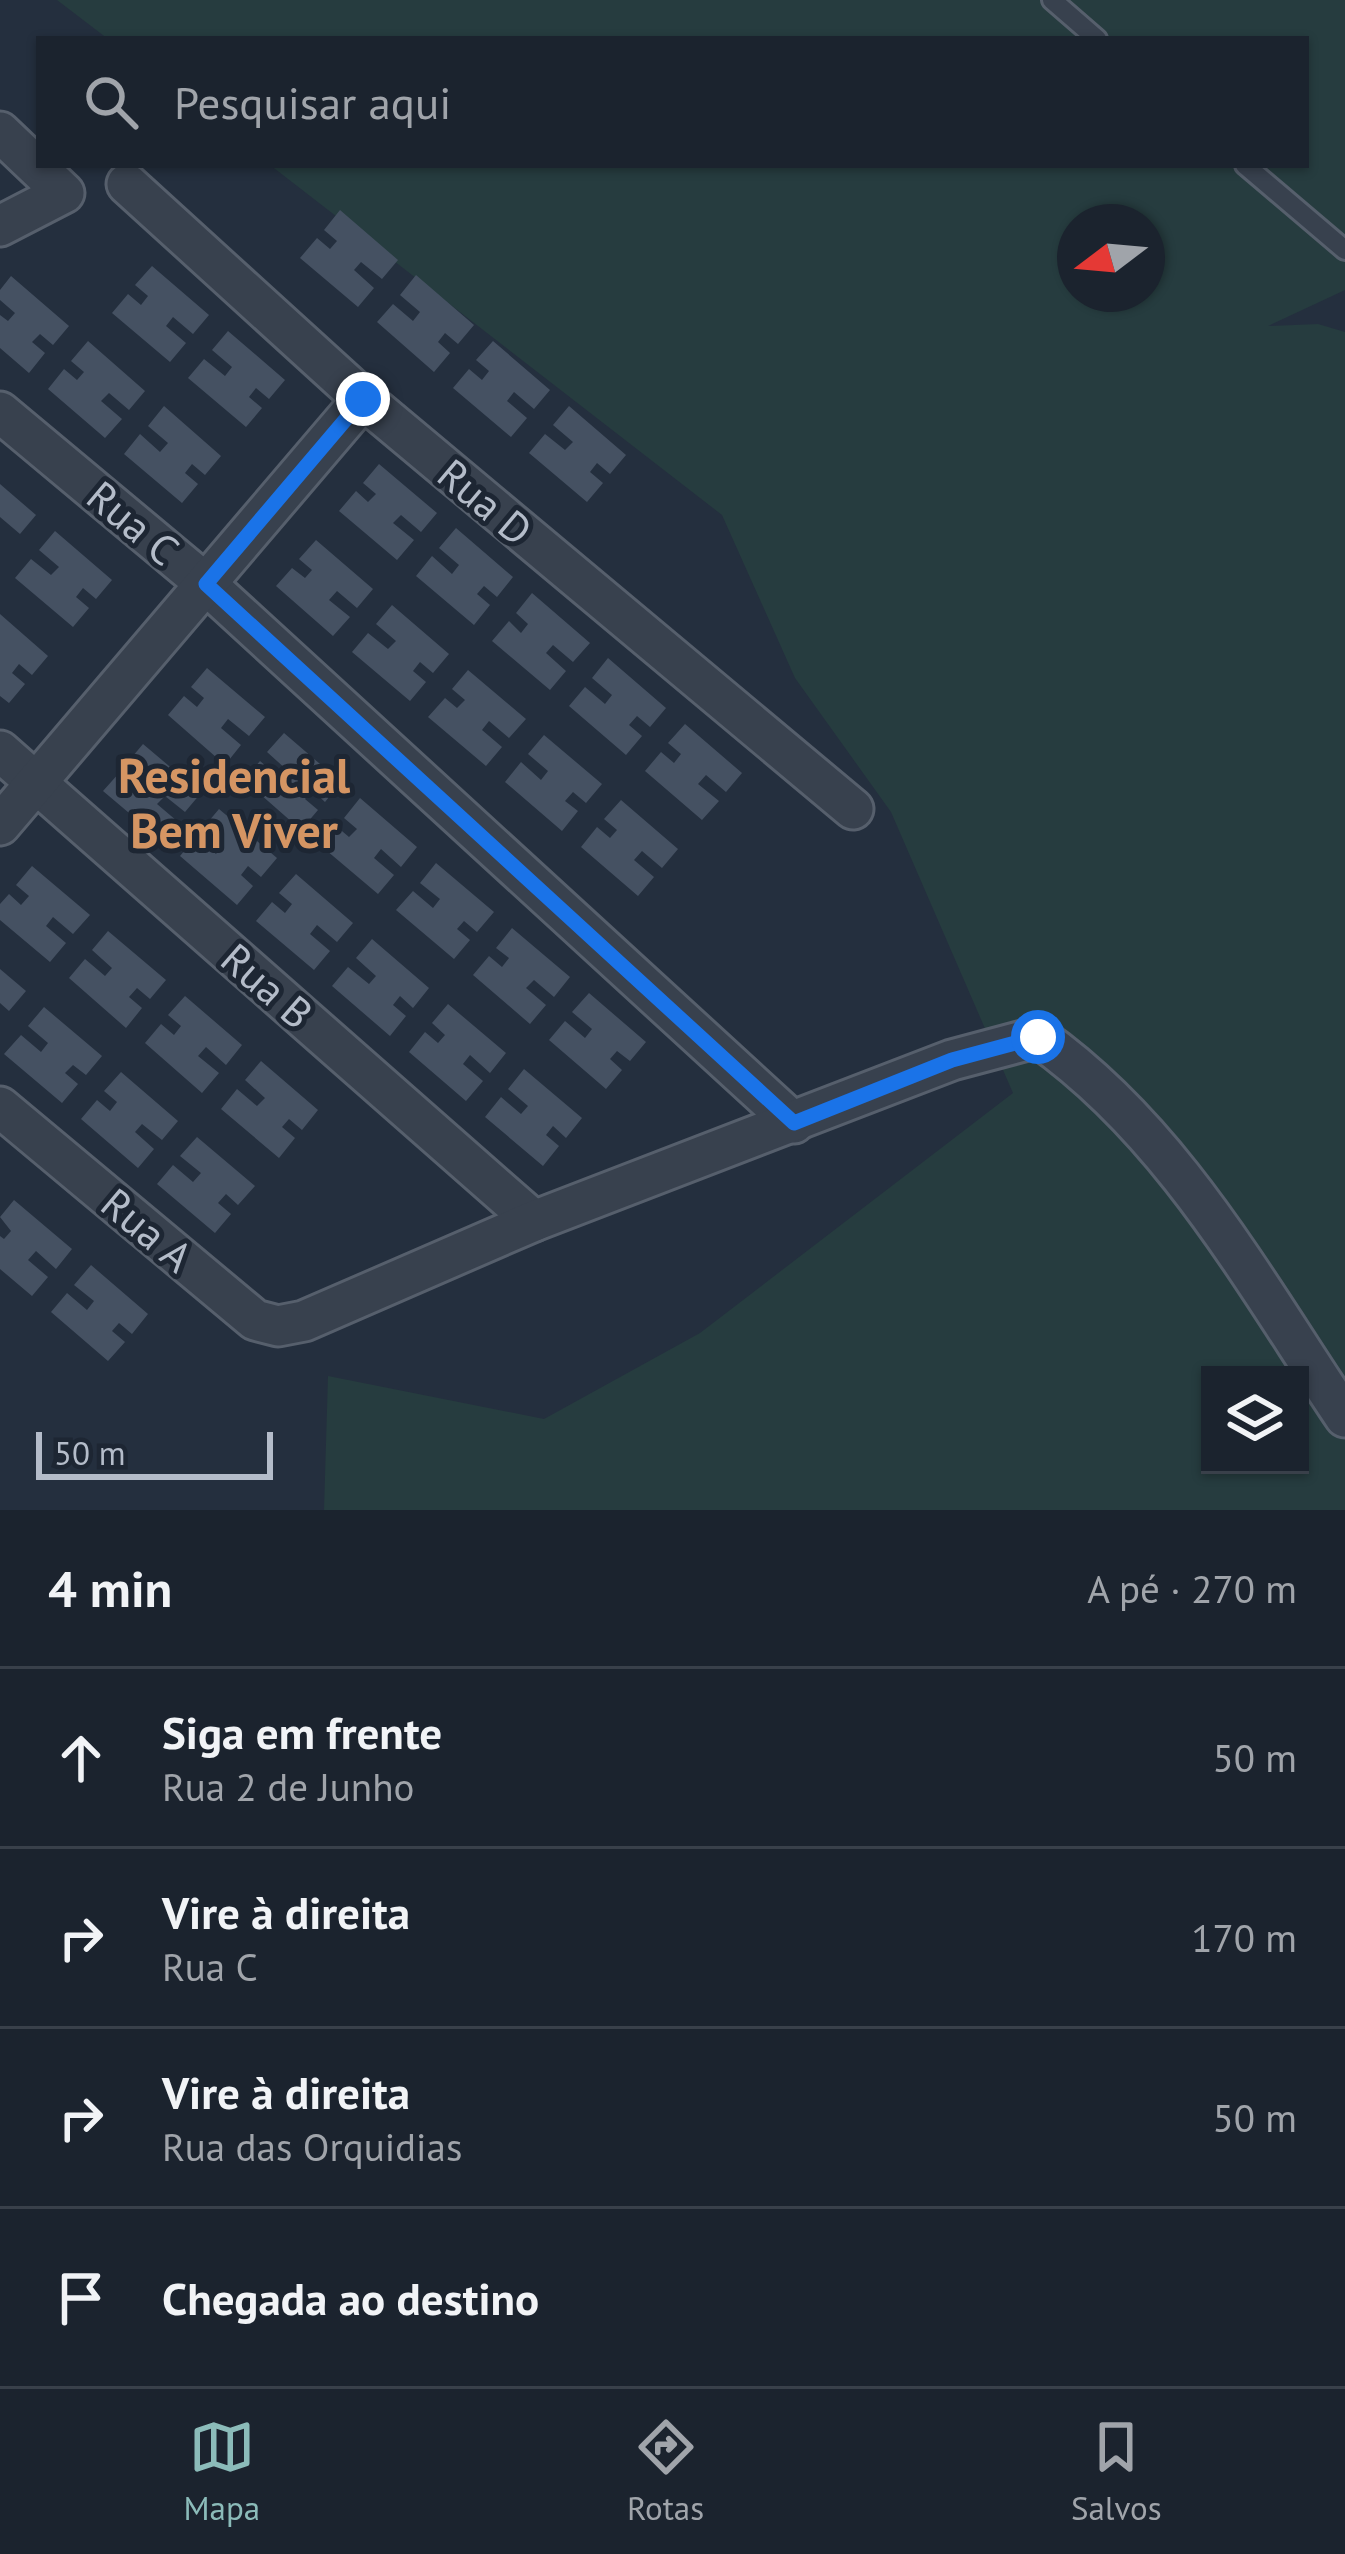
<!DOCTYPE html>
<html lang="pt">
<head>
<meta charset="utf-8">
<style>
  :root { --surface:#1b232e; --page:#242b36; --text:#f1f3f6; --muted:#a0a4aa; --line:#39404a; --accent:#8bbbb9 }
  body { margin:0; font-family:"PT Sans",sans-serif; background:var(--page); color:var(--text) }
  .controls { position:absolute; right:36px; bottom:36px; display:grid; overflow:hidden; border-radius:0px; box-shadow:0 3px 9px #0004 }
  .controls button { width:108px; height:108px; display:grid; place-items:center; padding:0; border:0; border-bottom:3px solid var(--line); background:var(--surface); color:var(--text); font:60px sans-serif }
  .compass { position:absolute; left:1057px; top:204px; width:108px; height:108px; border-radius:50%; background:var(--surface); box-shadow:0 3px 9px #0004; rotate:254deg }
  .scale { position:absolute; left:36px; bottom:30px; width:237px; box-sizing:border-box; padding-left:12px; border:6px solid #b4bcc9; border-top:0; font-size:33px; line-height:42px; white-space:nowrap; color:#b4bcc9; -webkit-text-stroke:9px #1d2633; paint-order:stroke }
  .stop { position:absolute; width:36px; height:36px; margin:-27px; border:9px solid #1a73e8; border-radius:50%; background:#fff }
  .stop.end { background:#1a73e8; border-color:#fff; box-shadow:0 3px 12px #0008 }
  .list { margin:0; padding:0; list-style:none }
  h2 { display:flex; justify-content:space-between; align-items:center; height:156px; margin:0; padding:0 48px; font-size:51px }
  h2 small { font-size:39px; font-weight:400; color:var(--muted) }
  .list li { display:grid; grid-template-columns:78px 1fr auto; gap:36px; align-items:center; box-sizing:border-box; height:180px; padding:0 48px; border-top:3px solid var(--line) }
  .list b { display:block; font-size:45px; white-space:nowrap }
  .list p { margin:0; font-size:39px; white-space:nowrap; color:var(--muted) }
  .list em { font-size:39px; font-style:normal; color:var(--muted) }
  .icon { flex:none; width:66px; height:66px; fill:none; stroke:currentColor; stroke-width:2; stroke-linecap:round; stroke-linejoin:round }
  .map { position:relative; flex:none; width:1345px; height:1510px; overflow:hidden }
  .search { position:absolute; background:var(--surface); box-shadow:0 3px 9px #0004; left:36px; right:36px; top:36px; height:132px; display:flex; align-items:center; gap:30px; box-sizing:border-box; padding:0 42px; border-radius:0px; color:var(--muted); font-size:45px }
  .sheet { height:876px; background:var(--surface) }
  nav { display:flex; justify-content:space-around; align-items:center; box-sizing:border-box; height:168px; border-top:3px solid var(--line); background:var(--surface); font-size:33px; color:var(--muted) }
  nav a { display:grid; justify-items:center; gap:6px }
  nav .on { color:var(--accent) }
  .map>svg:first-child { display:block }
  .green { fill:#263c3f; fill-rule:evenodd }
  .building { fill:#455162 }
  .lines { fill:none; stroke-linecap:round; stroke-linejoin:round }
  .service-casing { stroke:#565f6c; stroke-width:24 }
  .minor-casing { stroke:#565f6c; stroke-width:45 }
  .service { stroke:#38414e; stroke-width:18 }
  .minor { stroke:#38414e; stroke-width:39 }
  .route { stroke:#1a73e8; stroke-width:15 }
  .labels { text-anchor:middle; stroke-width:10; stroke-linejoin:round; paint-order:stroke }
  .street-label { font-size:42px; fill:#b4bcc9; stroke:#1d2633 }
  .quarter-label { font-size:48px; font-weight:bold; fill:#d59563; stroke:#1d2633 }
</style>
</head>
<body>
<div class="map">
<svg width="1345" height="1510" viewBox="0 0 1345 1510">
  <rect width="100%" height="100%" fill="#242f3e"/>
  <path class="green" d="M 57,0 L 1345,0 L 1345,290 L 1268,326 L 1318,324 L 1345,332 L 1345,1510 L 324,1510 L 328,1376 L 544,1419 L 700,1333 L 1013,1093 L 891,812 L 795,678 L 722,515 L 270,165 L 1306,165 L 1306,39 L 108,39 ZM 1075,222 L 1147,222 L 1147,294 L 1075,294 ZM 1210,1375 L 1300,1375 L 1300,1465 L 1210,1465 Z"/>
  <g class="building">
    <polygon points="340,210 398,260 382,279 361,262 354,270 374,288 358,307 300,258 317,238 330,249 337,241 324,230"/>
    <polygon points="152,266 209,315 193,334 173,317 166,326 186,343 170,362 112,313 128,294 141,305 148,296 135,285"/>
    <polygon points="416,275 474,325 458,344 445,333 438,342 450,353 434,372 377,322 393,304 413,321 420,312 400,295"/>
    <polygon points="11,276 69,326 53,345 40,334 32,342 45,353 29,373 0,348 0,315 8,321 15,313 0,300 0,290"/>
    <polygon points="228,331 285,380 269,399 256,388 249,397 262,408 246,427 188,378 204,359 225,376 232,367 212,350"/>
    <polygon points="88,341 145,391 129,410 109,393 101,401 122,419 105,438 48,389 64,369 77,380 84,372 71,361"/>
    <polygon points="493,341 550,390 534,409 514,392 507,401 527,418 511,437 453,388 469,369 482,380 489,371 476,360"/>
    <polygon points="164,406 221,456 205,475 192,464 185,473 198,484 182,503 124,454 140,434 160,452 168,443 148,426"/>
    <polygon points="569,406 626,455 610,474 597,463 590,472 603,483 587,502 529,453 545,434 565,450 573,442 553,425"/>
    <polygon points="379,464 437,513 421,532 401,515 393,523 414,540 397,560 339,511 356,491 368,502 376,494 363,483"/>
    <polygon points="0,484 36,515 20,534 0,517"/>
    <polygon points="456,528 513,577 497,597 484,586 477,594 490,605 474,625 416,576 432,556 452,574 459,565 439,548"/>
    <polygon points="55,531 112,580 96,599 83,588 76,597 89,608 73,627 15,578 31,559 51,575 59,567 39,550"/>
    <polygon points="316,540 373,589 357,608 337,591 329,600 350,617 333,636 276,586 292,568 305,578 312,570 299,559"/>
    <polygon points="532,593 590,643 573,662 553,645 546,653 566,671 550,690 492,641 509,621 521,633 528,624 516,613"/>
    <polygon points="392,605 449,654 433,673 420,662 413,671 426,682 410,701 352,652 368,633 388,649 396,641 376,624"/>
    <polygon points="0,614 48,656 32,675 19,664 12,673 25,684 9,703 0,696"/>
    <polygon points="608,658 666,708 650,727 637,716 629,725 642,736 626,755 569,706 585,687 605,704 612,695 592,678"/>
    <polygon points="207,668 265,717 249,736 228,719 221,728 241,745 225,765 168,715 184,696 197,707 204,698 191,687"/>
    <polygon points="468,670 526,719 509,738 489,721 482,730 502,747 486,766 428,717 445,698 457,708 465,700 452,689"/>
    <polygon points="685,724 742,773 726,792 706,775 698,784 719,801 702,820 645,771 661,752 674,763 681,754 668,743"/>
    <polygon points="284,733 341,782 325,802 312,790 305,799 318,810 301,830 244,780 260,761 280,778 287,770 267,752"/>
    <polygon points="544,735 602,784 586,803 573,792 565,801 578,811 562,831 505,782 521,762 541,780 548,771 528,754"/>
    <polygon points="143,744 201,793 185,812 165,796 157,804 177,821 161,840 103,791 120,772 133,783 140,774 127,763"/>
    <polygon points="360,798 417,847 401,867 381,849 374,858 394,875 378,894 320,845 336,826 349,837 357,829 344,818"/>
    <polygon points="621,800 678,849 662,868 642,851 634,860 654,877 638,896 581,847 597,827 610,838 617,830 604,819"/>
    <polygon points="219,809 277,858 261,877 248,866 241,875 253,886 237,905 180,856 196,837 216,854 223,845 203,828"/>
    <polygon points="436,863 494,912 477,932 464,921 457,929 470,940 454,959 396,910 413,891 433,908 440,899 420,883"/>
    <polygon points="32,866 90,915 73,934 53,917 46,926 66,943 50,962 0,920 0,904 9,894 21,905 29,896 16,885"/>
    <polygon points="296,874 353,923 337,942 317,925 310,934 330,951 314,970 256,921 272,902 285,913 292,904 279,893"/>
    <polygon points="512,928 570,977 554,997 534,980 526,988 546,1005 530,1024 473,975 489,956 502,967 509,958 496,948"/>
    <polygon points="108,931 166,980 150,999 137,988 129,997 142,1008 126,1028 69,978 85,959 105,976 112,968 92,950"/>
    <polygon points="372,939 429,988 413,1008 400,996 393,1005 406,1016 390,1036 332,986 348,967 369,984 376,976 356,958"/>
    <polygon points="0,969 26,991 9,1011 0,1003"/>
    <polygon points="589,993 646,1042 630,1061 617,1051 610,1059 622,1070 606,1089 549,1040 565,1021 585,1038 592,1029 572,1012"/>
    <polygon points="185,996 242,1045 226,1065 206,1047 198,1056 219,1073 202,1093 145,1043 161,1024 174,1035 181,1026 168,1015"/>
    <polygon points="448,1004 506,1053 490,1073 470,1055 463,1064 483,1081 466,1101 409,1052 425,1032 438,1043 445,1035 432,1023"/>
    <polygon points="44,1007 102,1056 86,1075 73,1065 65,1073 78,1084 62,1103 4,1054 21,1035 41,1052 48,1043 28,1026"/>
    <polygon points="261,1061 318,1110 302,1130 289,1119 282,1127 295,1138 279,1158 221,1109 237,1089 257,1106 265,1098 245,1080"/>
    <polygon points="524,1069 582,1118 566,1138 553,1126 546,1135 559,1146 543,1166 485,1117 501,1097 521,1114 528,1106 508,1089"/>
    <polygon points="121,1072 178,1121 162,1140 142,1124 135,1132 154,1149 138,1168 81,1119 97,1100 110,1111 117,1102 104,1091"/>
    <polygon points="197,1137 255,1186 238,1205 226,1194 218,1203 231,1214 215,1233 157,1184 173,1165 193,1182 201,1173 180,1156"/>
    <polygon points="14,1200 72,1249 56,1269 36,1251 28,1260 48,1277 32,1296 0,1269 0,1236 4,1239 11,1231 0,1217"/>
    <polygon points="91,1265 148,1314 132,1334 119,1323 112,1331 125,1342 108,1361 51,1312 67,1293 87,1310 94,1301 74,1285"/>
  </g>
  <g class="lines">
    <defs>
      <g id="service">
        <polyline points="1052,0 1097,39"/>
        <polyline points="1245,165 1345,250"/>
      </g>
      <g id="minor">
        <polyline points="0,132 64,193 0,226"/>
        <polyline points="127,184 363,399 853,809"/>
        <polyline points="0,412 206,584 794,1123"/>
        <polyline points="0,751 534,1221"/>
        <polyline points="0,825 363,399"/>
        <path d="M 0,1107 L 255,1320 L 278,1326 L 304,1321 L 534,1221 L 952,1060 L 1038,1037 C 1173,1132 1254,1282 1345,1417"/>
      </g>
    </defs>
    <use href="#service" class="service-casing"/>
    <use href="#minor" class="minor-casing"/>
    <use href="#service" class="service"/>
    <use href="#minor" class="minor"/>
  </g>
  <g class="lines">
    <polyline class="route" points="363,399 206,584 794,1123 952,1060 1038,1037"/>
  </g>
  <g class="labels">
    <g class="street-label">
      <text transform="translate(485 502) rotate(40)" y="15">Rua D</text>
      <text transform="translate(133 523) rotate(40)" y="15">Rua C</text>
      <text transform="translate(267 986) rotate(41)" y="15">Rua B</text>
      <text transform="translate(147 1230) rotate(40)" y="15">Rua A</text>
    </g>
    <g class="quarter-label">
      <text x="234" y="793">Residencial<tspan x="234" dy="55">Bem Viver</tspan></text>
    </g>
  </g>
</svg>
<div class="controls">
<button><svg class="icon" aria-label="layers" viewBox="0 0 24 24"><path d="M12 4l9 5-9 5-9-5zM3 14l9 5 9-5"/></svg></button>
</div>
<svg class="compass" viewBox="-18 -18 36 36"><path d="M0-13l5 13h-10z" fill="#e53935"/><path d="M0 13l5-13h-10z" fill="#a0a4aa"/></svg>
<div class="scale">50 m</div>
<div class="stop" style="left:1038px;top:1037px"></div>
<div class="stop end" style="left:363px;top:399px"></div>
<div class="search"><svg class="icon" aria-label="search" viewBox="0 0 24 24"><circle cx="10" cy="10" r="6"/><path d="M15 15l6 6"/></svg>Pesquisar aqui</div>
</div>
<section class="sheet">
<h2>4 min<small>A pé · 270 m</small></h2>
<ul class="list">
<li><svg class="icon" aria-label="ahead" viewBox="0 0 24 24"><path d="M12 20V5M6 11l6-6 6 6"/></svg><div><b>Siga em frente</b><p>Rua 2 de Junho</p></div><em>50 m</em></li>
<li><svg class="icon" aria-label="right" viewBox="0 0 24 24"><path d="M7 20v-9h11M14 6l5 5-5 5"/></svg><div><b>Vire à direita</b><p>Rua C</p></div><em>170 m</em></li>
<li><svg class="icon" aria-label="right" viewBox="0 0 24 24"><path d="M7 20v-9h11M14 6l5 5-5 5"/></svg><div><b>Vire à direita</b><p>Rua das Orquidias</p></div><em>50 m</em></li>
<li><svg class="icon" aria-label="arrive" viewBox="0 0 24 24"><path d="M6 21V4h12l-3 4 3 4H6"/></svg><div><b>Chegada ao destino</b></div></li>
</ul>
</section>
<nav>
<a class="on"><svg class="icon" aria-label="map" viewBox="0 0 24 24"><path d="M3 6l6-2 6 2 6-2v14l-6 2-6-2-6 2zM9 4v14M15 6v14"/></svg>Mapa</a>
<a><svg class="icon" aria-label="directions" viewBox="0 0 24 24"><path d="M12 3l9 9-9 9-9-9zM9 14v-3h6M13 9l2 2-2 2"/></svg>Rotas</a>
<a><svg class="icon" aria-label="saved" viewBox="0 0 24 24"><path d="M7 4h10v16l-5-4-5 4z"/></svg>Salvos</a>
</nav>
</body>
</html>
